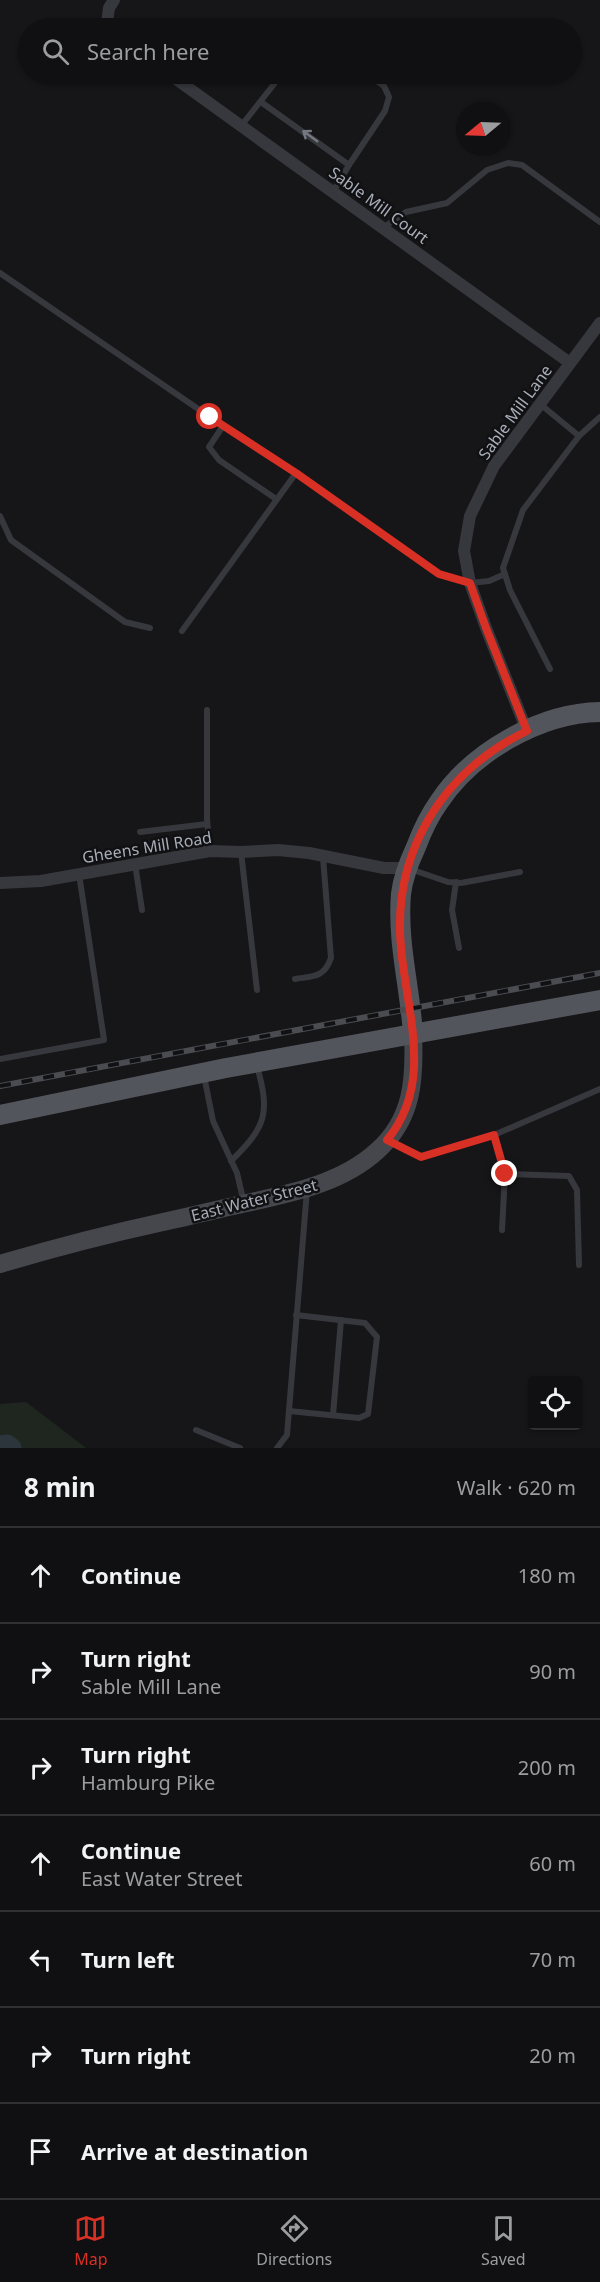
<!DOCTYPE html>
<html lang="en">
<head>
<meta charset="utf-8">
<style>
  :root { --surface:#101012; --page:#19191b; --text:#f1f3f6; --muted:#9c9d9f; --line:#303032; --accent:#d93025 }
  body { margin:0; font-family:"Noto Sans",sans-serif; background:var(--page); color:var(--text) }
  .controls { position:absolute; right:18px; bottom:18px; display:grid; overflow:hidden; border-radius:6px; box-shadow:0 2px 4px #0004 }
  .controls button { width:54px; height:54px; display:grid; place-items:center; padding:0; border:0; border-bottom:2px solid var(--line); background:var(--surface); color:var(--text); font:30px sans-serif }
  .compass { position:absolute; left:456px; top:102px; width:54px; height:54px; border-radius:50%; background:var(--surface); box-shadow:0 2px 4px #0004; rotate:251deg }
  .stop { position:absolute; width:18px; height:18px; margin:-14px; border:4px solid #d93025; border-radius:50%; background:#fff }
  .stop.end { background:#d93025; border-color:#fff; box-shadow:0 2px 6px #0008 }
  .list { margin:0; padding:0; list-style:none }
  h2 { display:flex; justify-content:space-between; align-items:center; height:78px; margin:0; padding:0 24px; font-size:26px }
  h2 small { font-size:20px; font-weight:400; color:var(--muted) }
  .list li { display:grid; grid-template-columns:39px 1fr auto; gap:18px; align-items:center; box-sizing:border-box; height:96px; padding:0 24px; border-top:2px solid var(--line) }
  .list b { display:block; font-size:22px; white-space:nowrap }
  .list p { margin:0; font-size:20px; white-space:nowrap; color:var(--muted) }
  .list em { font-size:20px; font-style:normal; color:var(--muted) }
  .icon { flex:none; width:33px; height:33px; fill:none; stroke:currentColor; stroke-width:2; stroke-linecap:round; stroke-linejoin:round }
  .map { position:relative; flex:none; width:600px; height:1448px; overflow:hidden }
  .search { position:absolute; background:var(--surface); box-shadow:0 2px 4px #0004; left:18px; right:18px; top:18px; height:66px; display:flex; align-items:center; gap:15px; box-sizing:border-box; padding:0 21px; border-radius:33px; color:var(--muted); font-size:22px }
  .sheet { height:750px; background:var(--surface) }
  nav { display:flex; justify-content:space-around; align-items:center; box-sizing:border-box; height:84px; border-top:2px solid var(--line); background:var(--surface); font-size:16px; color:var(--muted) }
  nav a { display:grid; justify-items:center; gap:3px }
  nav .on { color:var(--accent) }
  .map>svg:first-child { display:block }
  .green { fill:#1e261f }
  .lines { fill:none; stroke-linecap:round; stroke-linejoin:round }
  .river { stroke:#2c353c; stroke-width:21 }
  .lane { stroke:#37383d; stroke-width:6 }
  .street { stroke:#37383d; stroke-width:12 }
  .secondary { stroke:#45474d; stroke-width:18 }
  .primary { stroke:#53555c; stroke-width:20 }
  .rail-casing { stroke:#4a4c52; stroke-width:6 }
  .rail { stroke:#111113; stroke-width:4; stroke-dasharray:11; stroke-linecap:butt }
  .oneway { stroke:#757881 }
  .route { stroke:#d93025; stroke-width:8 }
  .labels { text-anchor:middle; stroke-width:5; stroke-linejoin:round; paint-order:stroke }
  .street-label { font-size:16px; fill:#a8adb8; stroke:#111113 }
</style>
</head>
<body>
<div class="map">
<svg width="600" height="1448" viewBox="0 0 600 1448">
  <rect width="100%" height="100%" fill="#161618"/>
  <polygon class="green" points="26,1402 86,1448 0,1448 0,1404"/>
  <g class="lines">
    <polyline class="river" points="0,1446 7,1445 11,1448"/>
    <g class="lane">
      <polyline points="261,102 349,165 333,192"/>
      <polyline points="241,126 282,74"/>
      <polyline points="349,165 385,111 389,97 384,86 367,74"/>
      <polyline points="383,228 406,212 447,203 487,170 508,163 522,165 600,222"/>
      <polyline points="0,273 223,426"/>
      <polyline points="540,404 579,436"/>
      <polyline points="276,499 219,460 209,447 223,426 296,473 439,574 470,583 489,581 505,574"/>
      <polyline points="0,516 11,540 125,622 150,628"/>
      <polyline points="182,631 296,473"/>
      <polyline points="550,669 510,590 503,568 523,510 579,436 600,417"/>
      <polyline points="207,710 207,819 210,851"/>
      <polyline points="140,832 207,824"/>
      <polyline points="241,852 257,990"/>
      <polyline points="135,864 142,910"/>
      <polyline points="410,869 448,882 461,883 520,872"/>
      <polyline points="456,882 452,910 459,948"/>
      <path d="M 295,979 C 313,976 324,978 331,958 L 323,857"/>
      <polyline points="0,1059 104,1040 79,874"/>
      <polyline points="204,1076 213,1121 237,1173 244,1203"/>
      <polyline points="494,1135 600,1089"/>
      <polyline points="390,1142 421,1157 494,1135 505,1174 569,1176 577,1190 579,1265"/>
      <path d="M 231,1161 C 267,1126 270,1113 257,1066"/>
      <polyline points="502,1230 505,1174"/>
      <polyline points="289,1411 359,1418 368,1414 377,1337 365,1323 296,1315"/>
      <polyline points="333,1415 341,1320"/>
      <polyline points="196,1430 240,1448"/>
      <polyline points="277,1448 287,1435 307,1190"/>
    </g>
    <g class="street">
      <polyline points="112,28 107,22 109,8 114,0"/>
      <polyline points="169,74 570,363"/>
      <polyline points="527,731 486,628 470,583 464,551 470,516 494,466 600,323"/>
      <polyline points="0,883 41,881 210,851 242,852 278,850 309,853 384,868 407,868"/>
    </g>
    <path class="secondary" d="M 0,1264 C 54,1248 108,1234 163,1222 C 191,1216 219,1209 247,1203 C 292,1193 342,1183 377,1151 C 413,1119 415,1079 413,1034"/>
    <g class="primary">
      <path d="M 413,1034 C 410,987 397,942 401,894 C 403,877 409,862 416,847 C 422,831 429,816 439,802 C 472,752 540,713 600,712"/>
      <polyline points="0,1115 226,1068 600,1000"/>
    </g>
    <defs>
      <polyline id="rail" points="0,1086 600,973"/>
    </defs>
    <use href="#rail" class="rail-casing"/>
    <use href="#rail" class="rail"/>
  </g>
  <defs><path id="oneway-shaft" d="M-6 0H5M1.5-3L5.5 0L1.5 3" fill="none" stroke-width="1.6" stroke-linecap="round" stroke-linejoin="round" transform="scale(1.5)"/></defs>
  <use class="oneway" href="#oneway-shaft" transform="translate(310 136) rotate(-144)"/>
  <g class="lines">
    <path class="route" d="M 210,417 L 296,473 L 439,574 L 470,583 L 486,628 L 527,731 C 442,772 392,852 401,948 C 407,1013 434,1084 387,1140 L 421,1157 L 494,1135 L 505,1174"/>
  </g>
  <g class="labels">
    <g class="street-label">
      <text transform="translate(379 205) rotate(36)" y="6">Sable Mill Court</text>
      <text transform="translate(515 412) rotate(-54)" y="6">Sable Mill Lane</text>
      <text transform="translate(147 847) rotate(-9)" y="6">Gheens Mill Road</text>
      <text transform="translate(254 1200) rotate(-14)" y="6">East Water Street</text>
    </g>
  </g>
</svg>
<div class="controls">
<button><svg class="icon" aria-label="locate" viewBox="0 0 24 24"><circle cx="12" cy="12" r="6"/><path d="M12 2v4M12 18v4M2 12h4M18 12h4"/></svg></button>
</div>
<svg class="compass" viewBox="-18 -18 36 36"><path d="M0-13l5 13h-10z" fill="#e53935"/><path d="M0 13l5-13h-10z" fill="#9c9d9f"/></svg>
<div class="stop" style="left:210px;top:417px"></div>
<div class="stop end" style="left:505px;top:1174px"></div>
<div class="search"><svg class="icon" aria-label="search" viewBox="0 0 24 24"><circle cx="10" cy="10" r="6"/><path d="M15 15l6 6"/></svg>Search here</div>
</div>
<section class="sheet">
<h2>8 min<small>Walk · 620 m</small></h2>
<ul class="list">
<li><svg class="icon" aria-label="ahead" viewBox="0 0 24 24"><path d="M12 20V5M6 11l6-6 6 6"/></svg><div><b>Continue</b></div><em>180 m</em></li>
<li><svg class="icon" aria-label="right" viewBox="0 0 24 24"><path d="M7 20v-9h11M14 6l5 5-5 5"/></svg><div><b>Turn right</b><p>Sable Mill Lane</p></div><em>90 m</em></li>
<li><svg class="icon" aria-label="right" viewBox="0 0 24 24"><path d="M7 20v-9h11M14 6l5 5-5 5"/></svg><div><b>Turn right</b><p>Hamburg Pike</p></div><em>200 m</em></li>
<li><svg class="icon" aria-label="ahead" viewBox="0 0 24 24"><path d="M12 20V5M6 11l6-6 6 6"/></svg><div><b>Continue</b><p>East Water Street</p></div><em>60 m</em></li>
<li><svg class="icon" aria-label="left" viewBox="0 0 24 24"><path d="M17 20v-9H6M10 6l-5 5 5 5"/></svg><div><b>Turn left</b></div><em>70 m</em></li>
<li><svg class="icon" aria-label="right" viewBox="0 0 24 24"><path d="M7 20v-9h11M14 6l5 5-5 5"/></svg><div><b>Turn right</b></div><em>20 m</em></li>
<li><svg class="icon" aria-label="arrive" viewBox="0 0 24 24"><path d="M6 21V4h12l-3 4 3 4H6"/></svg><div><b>Arrive at destination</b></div></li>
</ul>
</section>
<nav>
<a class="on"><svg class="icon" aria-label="map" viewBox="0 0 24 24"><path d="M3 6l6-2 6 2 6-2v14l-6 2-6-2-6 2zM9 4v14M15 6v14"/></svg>Map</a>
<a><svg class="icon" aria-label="directions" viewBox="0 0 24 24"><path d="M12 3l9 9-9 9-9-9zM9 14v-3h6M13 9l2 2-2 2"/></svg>Directions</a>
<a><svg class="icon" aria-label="saved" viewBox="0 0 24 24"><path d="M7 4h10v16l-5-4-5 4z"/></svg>Saved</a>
</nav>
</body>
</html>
